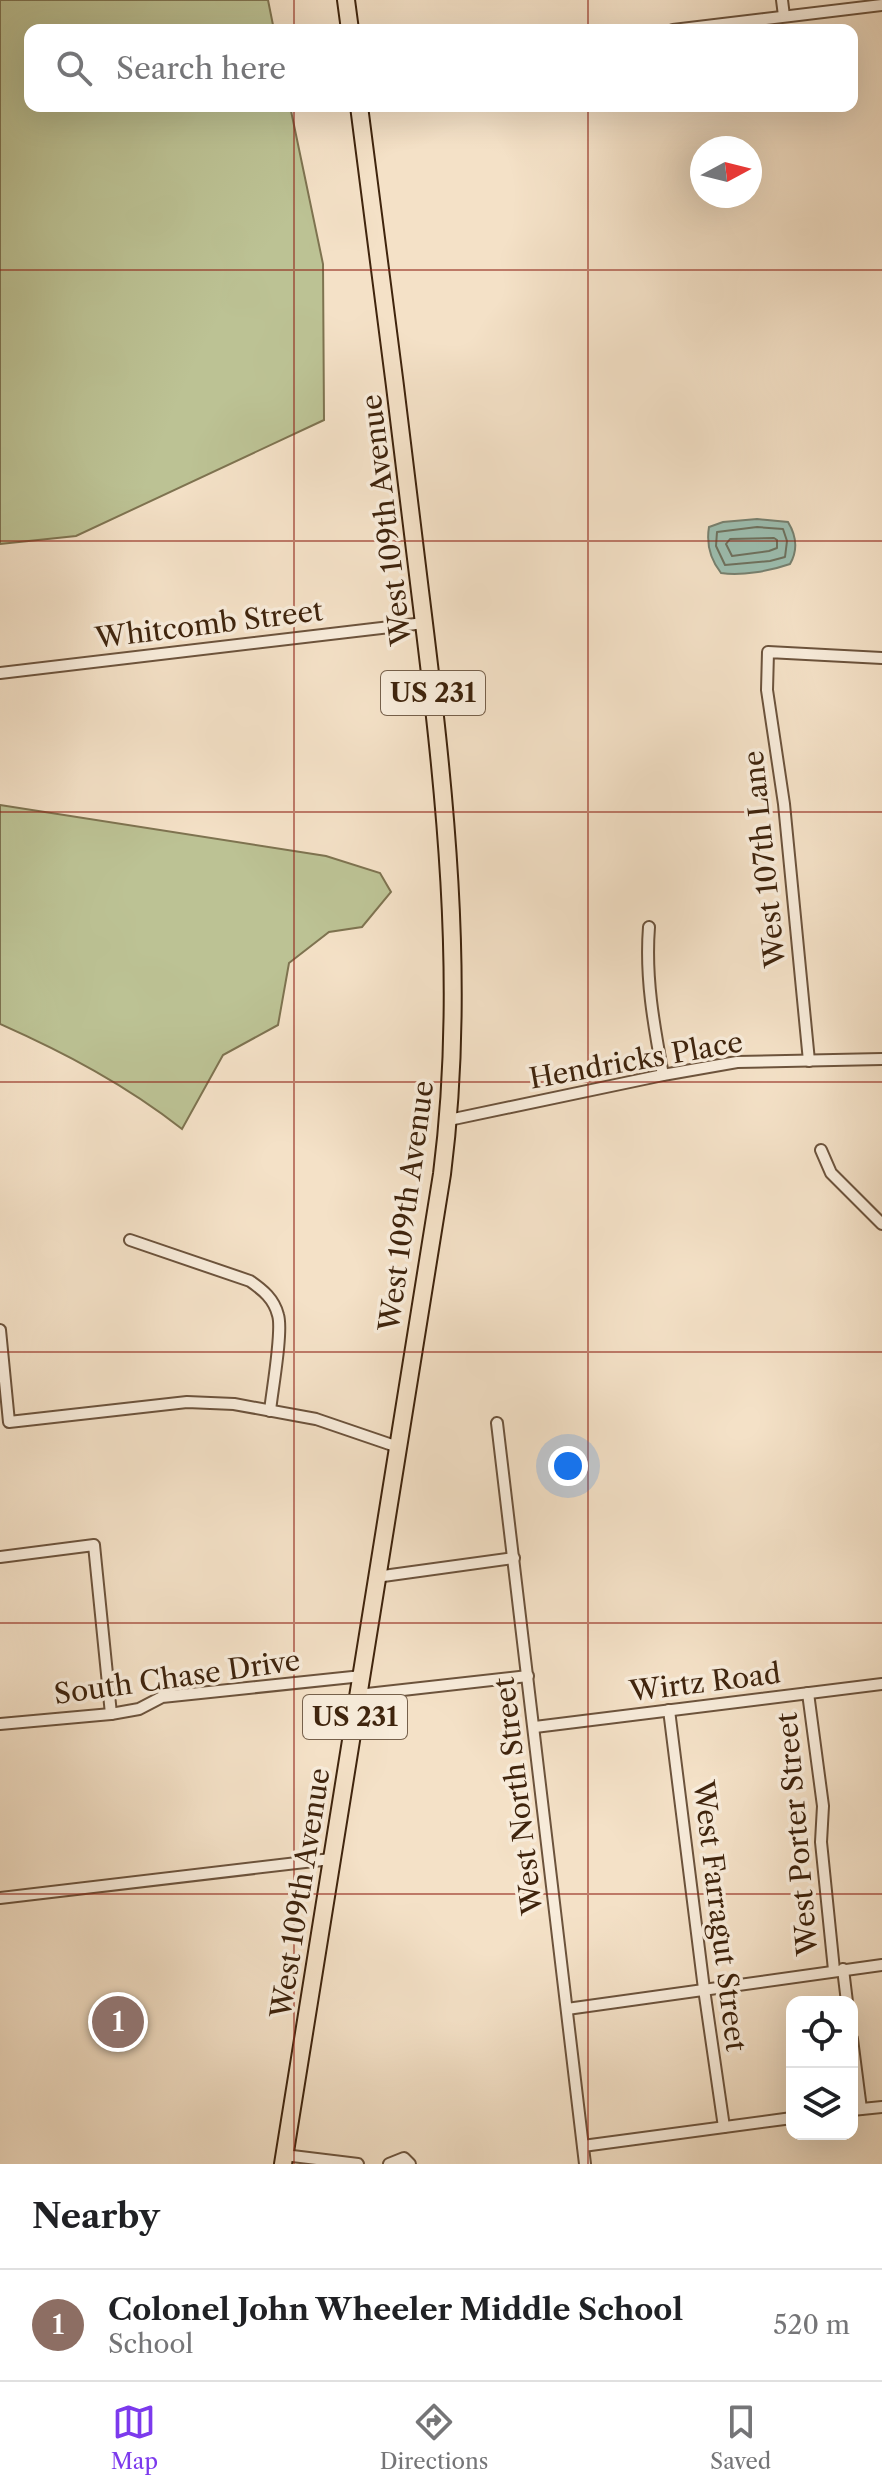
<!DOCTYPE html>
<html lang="en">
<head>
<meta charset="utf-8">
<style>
  :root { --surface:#fff; --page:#f2f2f2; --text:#202124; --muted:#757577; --line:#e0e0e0; --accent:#7c3aed }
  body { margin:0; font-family:"Libre Caslon Text",serif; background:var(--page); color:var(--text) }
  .controls { position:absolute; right:24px; bottom:24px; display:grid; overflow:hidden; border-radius:16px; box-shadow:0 8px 32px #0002 }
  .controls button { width:72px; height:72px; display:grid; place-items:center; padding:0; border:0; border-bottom:2px solid var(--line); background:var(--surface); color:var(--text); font:40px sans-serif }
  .compass { position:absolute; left:690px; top:136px; width:72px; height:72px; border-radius:50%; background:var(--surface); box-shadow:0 8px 32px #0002; rotate:83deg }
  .you { position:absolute; left:568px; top:1466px; width:28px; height:28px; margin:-20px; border:6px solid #fff; border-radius:50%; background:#1a73e8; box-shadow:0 0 0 12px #1a73e833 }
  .badge { display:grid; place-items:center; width:52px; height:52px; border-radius:50%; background:var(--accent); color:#fff; font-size:26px; font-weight:700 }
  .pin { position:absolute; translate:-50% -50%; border:4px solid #fff; box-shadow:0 2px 8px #0006 }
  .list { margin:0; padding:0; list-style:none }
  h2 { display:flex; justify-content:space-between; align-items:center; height:104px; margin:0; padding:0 32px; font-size:34px }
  h2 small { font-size:26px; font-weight:400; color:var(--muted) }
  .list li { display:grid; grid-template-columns:52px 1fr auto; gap:24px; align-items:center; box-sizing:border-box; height:112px; padding:0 32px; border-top:2px solid var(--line) }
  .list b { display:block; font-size:30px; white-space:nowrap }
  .list p { margin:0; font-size:26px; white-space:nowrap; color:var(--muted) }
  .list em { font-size:26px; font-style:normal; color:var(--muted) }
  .icon { flex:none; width:44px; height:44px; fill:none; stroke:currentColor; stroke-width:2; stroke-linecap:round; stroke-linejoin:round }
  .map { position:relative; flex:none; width:882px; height:2164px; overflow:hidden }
  .search { position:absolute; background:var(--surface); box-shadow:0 8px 32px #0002; left:24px; right:24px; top:24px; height:88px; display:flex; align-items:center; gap:20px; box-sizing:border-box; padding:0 28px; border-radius:16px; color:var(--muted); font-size:30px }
  .sheet { height:216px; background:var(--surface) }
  nav { display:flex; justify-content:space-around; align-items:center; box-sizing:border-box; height:112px; border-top:2px solid var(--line); background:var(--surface); font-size:22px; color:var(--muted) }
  nav a { display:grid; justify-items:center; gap:4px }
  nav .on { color:var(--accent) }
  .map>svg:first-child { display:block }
  .green { fill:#bcc294; stroke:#7e7350; stroke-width:2 }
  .water { fill:#9cbeb0; stroke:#77806f; stroke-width:2 }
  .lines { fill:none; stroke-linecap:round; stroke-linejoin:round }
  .shore { stroke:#6e715e; stroke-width:2 }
  .minor-casing { stroke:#6c533c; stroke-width:14 }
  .primary-casing { stroke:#3f240d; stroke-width:20 }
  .minor { stroke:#f8ecdb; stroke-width:10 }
  .primary { stroke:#f4e1c7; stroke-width:16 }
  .grid { fill:none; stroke:#8f2418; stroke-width:2; stroke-opacity:0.55 }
  .labels { text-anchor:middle; stroke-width:7; stroke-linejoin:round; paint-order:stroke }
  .shield { fill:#f8ecdb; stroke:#76604b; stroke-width:2 }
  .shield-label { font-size:26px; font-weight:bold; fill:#3f240d }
  .street-label { font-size:28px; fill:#3f240d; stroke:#f8ecdb }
</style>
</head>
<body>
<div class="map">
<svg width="882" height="2164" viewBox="0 0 882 2164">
  <rect width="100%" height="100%" fill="#f4e1c7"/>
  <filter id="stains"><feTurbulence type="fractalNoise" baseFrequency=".0025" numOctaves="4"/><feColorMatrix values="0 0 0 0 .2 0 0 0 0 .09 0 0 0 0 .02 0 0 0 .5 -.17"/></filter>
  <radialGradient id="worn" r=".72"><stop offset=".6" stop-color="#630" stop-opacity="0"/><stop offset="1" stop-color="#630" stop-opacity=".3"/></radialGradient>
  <g class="green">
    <polygon points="0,0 268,0 274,30 30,30 30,106 290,106 323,264 324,420 76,536 0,544"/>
    <path d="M 0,805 L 326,856 L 380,873 L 391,892 L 362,927 L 329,932 L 289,963 L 278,1025 L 223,1055 L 182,1129 C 126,1085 65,1053 0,1024 Z"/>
  </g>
  <path class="water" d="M 757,519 L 788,522 C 796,535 798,550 790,564 C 770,571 742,576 721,573 C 710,559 706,545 709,527 L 723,522 Z"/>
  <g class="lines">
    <g class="shore">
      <polygon points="757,527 783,529 787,541 785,557 770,561 725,565 716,546 717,532"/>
      <polygon points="774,538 777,540 777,548 769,551 732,556 726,544 730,539"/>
    </g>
    <defs>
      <g id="minor">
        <polyline points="782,0 784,16"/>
        <polyline points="673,30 882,5"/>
        <polyline points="0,673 424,623"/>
        <path d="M 649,927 C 645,978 654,1026 663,1075"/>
        <polyline points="809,1061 784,804 767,690 768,652 882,658"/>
        <polyline points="449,1120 663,1075 737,1062 882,1059"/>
        <polyline points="821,1150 831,1173 882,1224"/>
        <path d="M 130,1240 L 250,1281 C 263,1290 274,1299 278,1315 C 283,1331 272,1391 270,1411"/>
        <polyline points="0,1330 9,1422 187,1402 234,1404 316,1419 398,1447"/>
        <polyline points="497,1423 585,2164"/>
        <polyline points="0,1557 94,1545 111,1714"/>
        <polyline points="376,1577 514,1558"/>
        <polyline points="808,1693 823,1806 821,1842 834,1970"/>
        <polyline points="358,1695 528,1676"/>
        <polyline points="669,1710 704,1989 724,2127"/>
        <polyline points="0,1724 111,1714 139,1709 162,1697 362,1676"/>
        <polyline points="535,1727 882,1684"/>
        <polyline points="0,1898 331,1859"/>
        <polyline points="843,1969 847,2002"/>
        <polyline points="567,2009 882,1965"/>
        <polyline points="852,2039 861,2109"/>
        <polyline points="852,2110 882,2107"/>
        <polyline points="583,2146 792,2118"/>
        <polyline points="284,2155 358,2164"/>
        <polyline points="389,2164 404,2158 410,2164"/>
      </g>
      <g id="primary">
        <polyline points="346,0 350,30"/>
        <path d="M 283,2164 L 442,1174 C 467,979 444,784 420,591 C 401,429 380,268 359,106"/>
      </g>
    </defs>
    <use href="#minor" class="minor-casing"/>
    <use href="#primary" class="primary-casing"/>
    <use href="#minor" class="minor"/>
    <use href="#primary" class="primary"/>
  </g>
  <path class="grid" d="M 294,0 L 294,30M 588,0 L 588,30M 294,106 L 294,2164M 588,106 L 588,2164M 0,270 L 882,270M 0,541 L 882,541M 0,812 L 882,812M 0,1082 L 882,1082M 0,1352 L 882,1352M 0,1623 L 882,1623M 0,1894 L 882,1894"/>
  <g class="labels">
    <g class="shield">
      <rect x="381" y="671" width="104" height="44" rx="6"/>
      <rect x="303" y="1695" width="104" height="44" rx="6"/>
    </g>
    <g class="shield-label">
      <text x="433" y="702">US 231</text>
      <text x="355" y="1726">US 231</text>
    </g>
    <g class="street-label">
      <text transform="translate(386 520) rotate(-97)" y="10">West 109th Avenue</text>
      <text transform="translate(209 624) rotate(-7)" y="10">Whitcomb Street</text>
      <text transform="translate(764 859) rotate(-96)" y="10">West 107th Lane</text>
      <text transform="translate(636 1060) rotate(-10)" y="10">Hendricks Place</text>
      <text transform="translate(406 1206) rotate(-82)" y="10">West 109th Avenue</text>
      <text transform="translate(177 1677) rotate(-8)" y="10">South Chase Drive</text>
      <text transform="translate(705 1682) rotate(-7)" y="10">Wirtz Road</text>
      <text transform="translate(518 1796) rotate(-97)" y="10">West North Street</text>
      <text transform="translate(797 1834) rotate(-95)" y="10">West Porter Street</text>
      <text transform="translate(300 1893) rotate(-81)" y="10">West 109th Avenue</text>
      <text transform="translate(720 1916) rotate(83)" y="10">West Farragut Street</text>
    </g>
  </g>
  <rect width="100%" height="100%" filter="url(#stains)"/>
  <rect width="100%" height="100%" fill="url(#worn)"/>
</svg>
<div class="controls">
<button><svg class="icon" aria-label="locate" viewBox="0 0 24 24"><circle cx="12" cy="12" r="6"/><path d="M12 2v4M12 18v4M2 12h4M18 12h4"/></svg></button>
<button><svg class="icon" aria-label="layers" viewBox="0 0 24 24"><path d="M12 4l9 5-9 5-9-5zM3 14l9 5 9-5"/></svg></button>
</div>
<svg class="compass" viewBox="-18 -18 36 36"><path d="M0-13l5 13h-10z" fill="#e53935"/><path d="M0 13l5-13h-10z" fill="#757577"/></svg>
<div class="you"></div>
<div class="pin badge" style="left:118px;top:2022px;background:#8d6e63">1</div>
<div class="search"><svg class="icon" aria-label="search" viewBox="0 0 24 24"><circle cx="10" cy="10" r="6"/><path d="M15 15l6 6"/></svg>Search here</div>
</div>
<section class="sheet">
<h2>Nearby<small></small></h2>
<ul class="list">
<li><span class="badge" style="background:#8d6e63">1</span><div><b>Colonel John Wheeler Middle School</b><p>School</p></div><em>520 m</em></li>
</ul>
</section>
<nav>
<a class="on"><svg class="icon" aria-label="map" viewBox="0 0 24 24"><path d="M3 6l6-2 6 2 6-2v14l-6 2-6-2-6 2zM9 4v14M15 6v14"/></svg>Map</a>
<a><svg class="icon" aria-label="directions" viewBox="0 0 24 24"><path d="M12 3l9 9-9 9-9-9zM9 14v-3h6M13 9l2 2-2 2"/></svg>Directions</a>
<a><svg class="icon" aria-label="saved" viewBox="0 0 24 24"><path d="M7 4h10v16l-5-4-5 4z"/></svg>Saved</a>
</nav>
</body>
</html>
